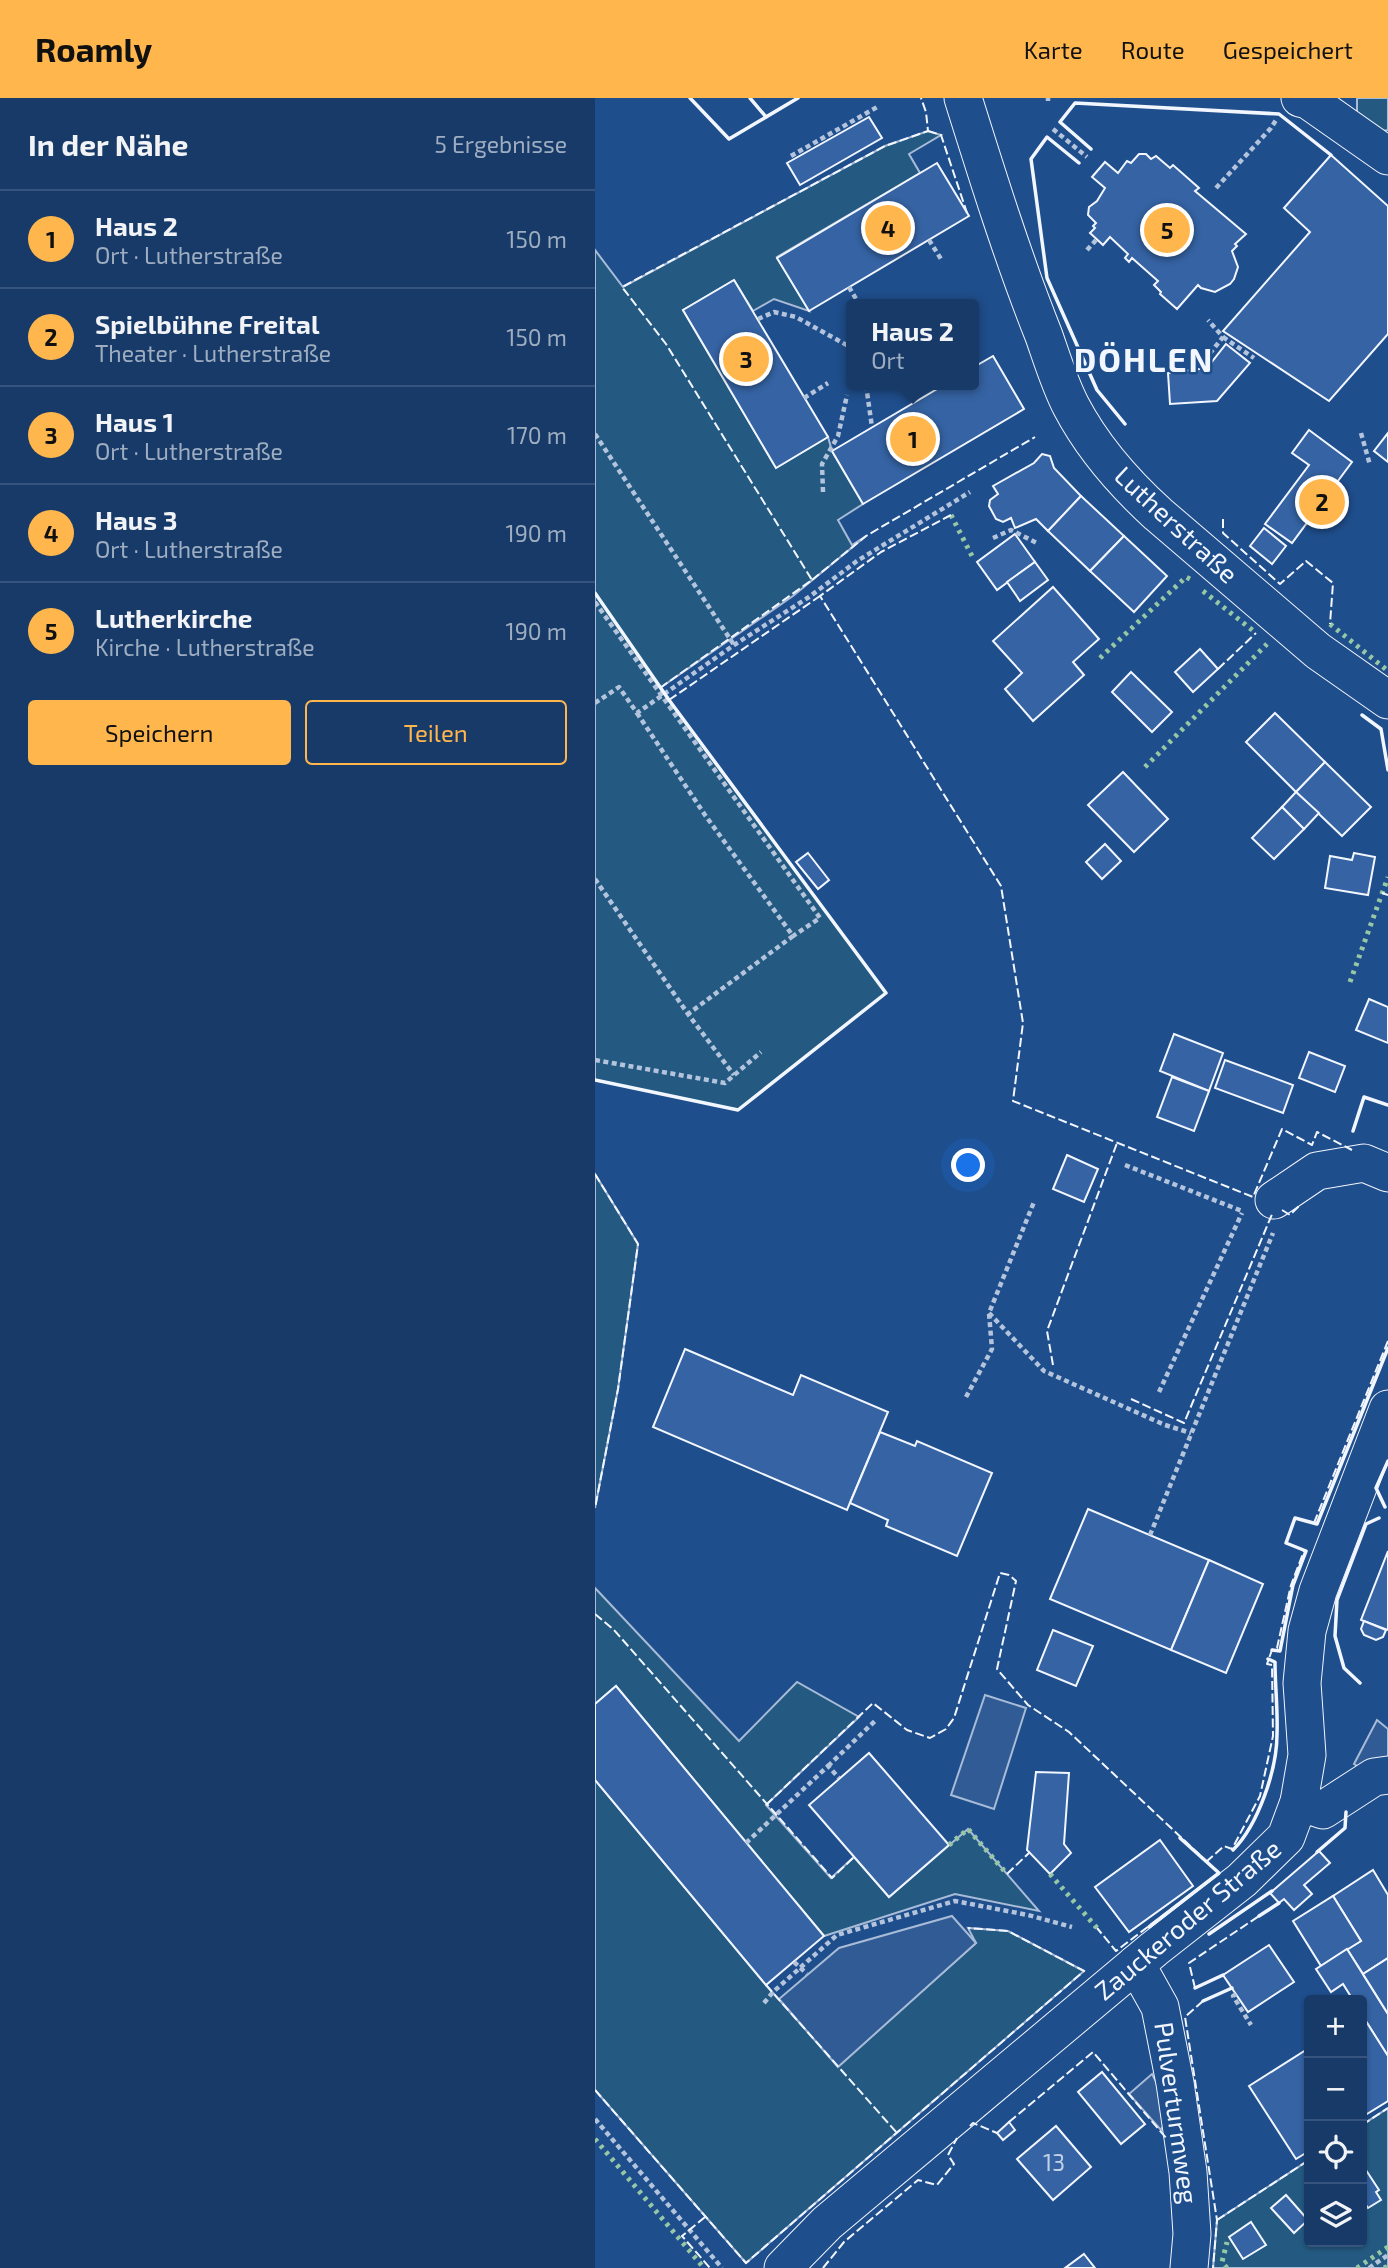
<!DOCTYPE html>
<html lang="de">
<head>
<meta charset="utf-8">
<style>
  :root { --surface:#173a69; --page:#244571; --text:#f1f3f6; --muted:#9eadc0; --line:#36547d; --accent:#ffb74d }
  body { margin:0; font-family:"Exo 2",sans-serif; background:var(--page); color:var(--text) }
  .controls { position:absolute; right:21px; bottom:21px; display:grid; overflow:hidden; border-radius:7px; box-shadow:0 2px 5px #0004 }
  .controls button { width:63px; height:63px; display:grid; place-items:center; padding:0; border:0; border-bottom:2px solid var(--line); background:var(--surface); color:var(--text); font:35px sans-serif }
  .you { position:absolute; left:374px; top:1068px; width:24px; height:24px; margin:-18px; border:5px solid #fff; border-radius:50%; background:#1a73e8; box-shadow:0 0 0 10px #1a73e833 }
  .badge { display:grid; place-items:center; width:46px; height:46px; border-radius:50%; background:var(--accent); color:#111; font-size:23px; font-weight:700 }
  .pin { position:absolute; translate:-50% -50%; border:4px solid #fff; box-shadow:0 2px 7px #0006 }
  .popup { position:absolute; left:251px; top:201px; width:133px; height:91px; box-sizing:border-box; display:grid; place-content:center; border-radius:7px; background:var(--surface); filter:drop-shadow(0 2px 5px #0005); font-size:23px; white-space:nowrap; color:var(--muted) }
  .popup b { font-size:26px; color:var(--text) }
  .popup::after { content:''; position:absolute; left:50%; top:100%; margin-left:-14px; border:14px solid transparent; border-top-color:var(--surface) }
  .list { margin:0; padding:0; list-style:none }
  h2 { display:flex; justify-content:space-between; align-items:center; height:91px; margin:0; padding:0 28px; font-size:30px }
  h2 small { font-size:23px; font-weight:400; color:var(--muted) }
  .list li { display:grid; grid-template-columns:46px 1fr auto; gap:21px; align-items:center; box-sizing:border-box; height:98px; padding:0 28px; border-top:2px solid var(--line) }
  .list b { display:block; font-size:26px; white-space:nowrap }
  .list p { margin:0; font-size:23px; white-space:nowrap; color:var(--muted) }
  .list em { font-size:23px; font-style:normal; color:var(--muted) }
  .actions { display:flex; gap:14px; padding:21px 28px }
  .actions a { flex:1; padding:16px 0; border:2px solid var(--accent); border-radius:7px; text-align:center; font-size:24px; color:var(--accent) }
  .actions .main { background:var(--accent); color:#111 }
  .icon { flex:none; width:38px; height:38px; fill:none; stroke:currentColor; stroke-width:2; stroke-linecap:round; stroke-linejoin:round }
  .map { position:relative; flex:none; width:793px; height:2170px; overflow:hidden }
  header { display:flex; align-items:center; gap:42px; box-sizing:border-box; height:98px; padding:0 35px; background:var(--accent); color:#111 }
  header strong { font-size:33px }
  nav { display:flex; gap:38px; margin-inline-start:auto; font-size:24px }
  main { display:flex }
  aside { flex:1; background:var(--surface) }
  .map>svg:first-child { display:block }
  .green { fill:#245a82; stroke:#a8bbd7; stroke-width:2 }
  .parking { fill:#305b95; stroke:#a8bbd7; stroke-width:2 }
  .building { fill:#3563a3; stroke:#f2f6ff; stroke-width:2 }
  .lines { fill:none; stroke-linecap:round; stroke-linejoin:round }
  .minor-casing { stroke:#f2f6ff; stroke-width:39 }
  .path { stroke:#b3c4dc; stroke-width:4.5; stroke-dasharray:5 3.5; stroke-linecap:butt }
  .minor { stroke:#1f4e8c; stroke-width:37 }
  .hedge { stroke:#97c8a6; stroke-width:5; stroke-dasharray:3.5 5; stroke-linecap:butt }
  .fence { stroke:#f2f6ff; stroke-width:2; stroke-dasharray:9 3.5; stroke-linecap:butt }
  .wall { stroke:#f2f6ff; stroke-width:3.5 }
  .labels { text-anchor:middle; stroke-width:5; stroke-linejoin:round; paint-order:stroke }
  .number-label { font-size:23px; fill:#c3d1e8 }
  .street-label { font-size:26px; fill:#f2f6ff; stroke:#1f4e8c }
  .district-label { font-size:33px; font-weight:bold; letter-spacing:2px; fill:#f2f6ff; stroke:#1f4e8c }
</style>
</head>
<body>
<header>
<strong>Roamly</strong>
<nav><a>Karte</a><a>Route</a><a>Gespeichert</a></nav>
</header>
<main>
<aside>
<h2>In der Nähe<small>5 Ergebnisse</small></h2>
<ul class="list">
<li><span class="badge">1</span><div><b>Haus 2</b><p>Ort · Lutherstraße</p></div><em>150 m</em></li>
<li><span class="badge">2</span><div><b>Spielbühne Freital</b><p>Theater · Lutherstraße</p></div><em>150 m</em></li>
<li><span class="badge">3</span><div><b>Haus 1</b><p>Ort · Lutherstraße</p></div><em>170 m</em></li>
<li><span class="badge">4</span><div><b>Haus 3</b><p>Ort · Lutherstraße</p></div><em>190 m</em></li>
<li><span class="badge">5</span><div><b>Lutherkirche</b><p>Kirche · Lutherstraße</p></div><em>190 m</em></li>
</ul>
<div class="actions"><a class="main">Speichern</a><a>Teilen</a></div>
</aside>
<div class="map">
<svg width="793" height="2170" viewBox="0 0 793 2170">
  <rect width="100%" height="100%" fill="#1f4e8c"/>
  <g class="green">
    <polygon points="762,0 793,0 793,32 783,34 762,15"/>
    <polygon points="333,33 346,37 314,56 325,75 182,159 214,213 179,201 158,213 139,182 88,212 181,370 233,339 237,353 268,406 243,422 257,447 271,438 198,498 65,590 291,895 143,1012 0,982 0,152 28,189 290,48"/>
    <polygon points="0,1076 43,1146 23,1291 0,1410"/>
    <polygon points="0,1490 144,1643 202,1584 264,1619 171,1707 236,1780 259,1759 294,1799 373,1731 444,1813 360,1796 229,1838 21,1588 0,1606"/>
    <polygon points="0,1682 171,1887 243,1968 381,1845 373,1830 413,1833 489,1873 151,2165 0,1992"/>
    <polygon points="793,2010 793,2170 618,2170 622,2122 714,2062 714,2144 767,2144 767,2027"/>
  </g>
  <g class="parking">
    <polygon points="390,1597 431,1610 399,1711 356,1697"/>
    <polygon points="782,1622 793,1631 793,1677 779,1679 759,1666"/>
    <polygon points="357,1818 381,1845 243,1969 184,1901 244,1850"/>
    <polygon points="557,1976 576,2012 566,2032 534,1996"/>
  </g>
  <g class="building">
    <polygon points="274,19 287,40 205,87 192,65"/>
    <polygon points="544,56 551,56 556,61 561,58 575,70 578,67 604,90 600,93 651,136 640,146 642,148 637,153 643,169 639,181 635,186 620,194 606,190 603,187 582,211 565,196 566,194 559,187 563,183 537,160 534,164 530,160 533,156 515,139 508,147 495,135 500,130 498,128 501,125 493,117 494,109 502,103 510,90 497,79 510,64 523,75 532,63 536,65"/>
    <polygon points="736,57 793,108 793,236 734,303 628,233 715,134 689,110"/>
    <polygon points="342,65 374,118 214,213 182,160"/>
    <polygon points="139,182 233,339 181,370 88,212"/>
    <polygon points="631,246 655,265 622,303 575,306 573,275 612,270"/>
    <polygon points="398,258 429,311 268,406 237,353 349,287 379,287 379,269"/>
    <polygon points="714,332 757,364 697,445 670,426 714,367 697,355"/>
    <polygon points="793,335 793,364 779,353"/>
    <polygon points="447,356 455,358 459,370 486,398 453,433 441,421 420,430 416,420 408,424 401,421 394,408 395,402 403,396 398,388 439,365"/>
    <polygon points="486,398 529,438 495,473 453,433"/>
    <polygon points="669,430 691,448 677,466 655,448"/>
    <polygon points="420,436 440,464 402,492 382,464"/>
    <polygon points="529,438 572,478 539,514 495,473"/>
    <polygon points="440,464 453,482 425,503 412,484"/>
    <polygon points="458,489 504,541 478,564 489,577 438,623 410,591 427,575 398,543"/>
    <polygon points="605,551 623,571 598,594 580,574"/>
    <polygon points="536,574 577,614 557,634 517,594"/>
    <polygon points="680,615 730,664 701,694 651,644"/>
    <polygon points="730,664 776,709 747,738 701,694"/>
    <polygon points="528,674 573,721 539,754 493,707"/>
    <polygon points="701,694 724,715 709,731 687,709"/>
    <polygon points="687,709 709,731 679,761 657,740"/>
    <polygon points="510,746 526,763 507,781 491,764"/>
    <polygon points="213,755 234,782 223,791 201,764"/>
    <polygon points="759,755 780,759 773,797 730,790 735,758 757,762"/>
    <polygon points="774,901 793,909 793,945 761,932"/>
    <polygon points="579,936 628,955 614,993 565,973"/>
    <polygon points="714,954 750,968 740,994 704,980"/>
    <polygon points="630,962 698,987 688,1015 620,990"/>
    <polygon points="577,979 614,993 599,1033 562,1019"/>
    <polygon points="472,1057 503,1071 489,1104 458,1091"/>
    <polygon points="90,1251 198,1297 206,1277 293,1314 252,1412 58,1329"/>
    <polygon points="285,1334 320,1348 322,1343 397,1375 362,1458 291,1428 293,1422 255,1405"/>
    <polygon points="493,1411 614,1462 576,1552 455,1501"/>
    <polygon points="793,1453 793,1532 766,1522"/>
    <polygon points="614,1462 668,1486 631,1575 576,1552"/>
    <polygon points="769,1523 791,1532 788,1539 781,1542 769,1537 766,1531"/>
    <polygon points="458,1532 498,1548 481,1588 442,1572"/>
    <polygon points="21,1588 229,1838 171,1887 0,1682 0,1606"/>
    <polygon points="274,1655 354,1747 294,1799 214,1707"/>
    <polygon points="441,1674 474,1675 469,1746 476,1755 455,1776 432,1752"/>
    <polygon points="565,1742 598,1788 534,1834 500,1789"/>
    <polygon points="724,1753 735,1765 709,1787 717,1796 699,1812 689,1801 684,1805 675,1795"/>
    <polygon points="778,1772 793,1797 793,1860 768,1876 752,1851 766,1843 738,1798"/>
    <polygon points="738,1798 766,1843 726,1868 698,1823"/>
    <polygon points="674,1847 699,1884 653,1914 628,1877"/>
    <polygon points="752,1851 793,1916 793,1958 767,1917 767,1902 758,1902 748,1886 736,1894 721,1871"/>
    <polygon points="793,1860 793,1916 768,1876"/>
    <polygon points="767,1917 793,1958 793,2003 767,2019"/>
    <polygon points="714,1950 714,2053 701,2061 654,1988"/>
    <polygon points="507,1974 550,2026 526,2046 483,1994"/>
    <polygon points="414,2024 420,2032 408,2042 402,2035"/>
    <polygon points="461,2028 496,2069 458,2102 422,2061"/>
    <polygon points="767,2066 784,2092 781,2094 786,2102 773,2110 767,2101"/>
    <polygon points="691,2097 713,2122 699,2135 676,2110"/>
    <polygon points="656,2124 671,2147 648,2161 634,2139"/>
    <polygon points="489,2156 500,2170 470,2170"/>
  </g>
  <g class="lines">
    <defs>
      <g id="minor">
        <path d="M 368,0 C 393,80 418,160 449,238 C 457,261 465,287 476,308 C 498,350 529,385 563,416 L 723,553 L 793,602"/>
        <polyline points="705,0 713,2 793,58"/>
        <polyline points="679,1102 722,1073 769,1065 793,1075"/>
        <polyline points="704,1704 728,1712 779,1679 793,1677"/>
        <polyline points="541,1866 565,1909 580,1985 593,2074 597,2136 594,2170"/>
        <polyline points="188,2170 232,2125 559,1851 647,1782 691,1739 704,1704 712,1657 707,1585 712,1533 723,1493 793,1311"/>
      </g>
    </defs>
    <use href="#minor" class="minor-casing"/>
    <g class="path">
      <polyline points="453,3 453,0"/>
      <polyline points="458,31 492,59"/>
      <polyline points="196,58 284,8"/>
      <polyline points="621,90 676,30 681,22"/>
      <polyline points="334,142 346,161"/>
      <polyline points="492,152 502,141"/>
      <polyline points="254,189 264,206"/>
      <polyline points="163,221 179,214 201,219 257,250"/>
      <polyline points="628,239 659,260"/>
      <polyline points="612,270 609,263 628,239 613,222"/>
      <polyline points="271,287 277,329"/>
      <polyline points="209,300 233,285"/>
      <polyline points="766,335 775,367"/>
      <polyline points="0,336 139,547"/>
      <polyline points="228,394 227,366 243,338 252,297"/>
      <polyline points="398,440 416,432 444,446"/>
      <polyline points="0,504 225,820 198,838"/>
      <polyline points="0,605 24,589 42,615 139,547 214,499 262,463 375,394"/>
      <polyline points="42,615 110,717 198,838 93,916"/>
      <polyline points="0,781 93,916 139,977"/>
      <polyline points="0,962 130,985 166,954"/>
      <polyline points="530,1067 647,1113"/>
      <polyline points="394,1215 449,1273 570,1327 596,1335"/>
      <polyline points="564,1294 647,1115"/>
      <polyline points="371,1299 397,1251 394,1215 439,1104"/>
      <polyline points="555,1437 678,1135"/>
      <polyline points="233,1668 282,1621"/>
      <polyline points="151,1745 233,1668 244,1680"/>
      <polyline points="199,1864 212,1876"/>
      <polyline points="641,1896 638,1898 656,1927"/>
      <polyline points="169,1905 178,1894 242,1837 360,1803 433,1817 477,1829"/>
      <polyline points="0,2021 127,2170"/>
      <polyline points="774,2170 793,2157"/>
    </g>
    <use href="#minor" class="minor"/>
    <g class="hedge">
      <polyline points="356,417 379,462"/>
      <polyline points="608,493 661,535"/>
      <polyline points="735,526 793,573"/>
      <polyline points="505,560 591,479 597,482"/>
      <polyline points="550,669 672,546"/>
      <polyline points="755,884 793,779"/>
      <polyline points="354,1747 373,1731 412,1776"/>
      <polyline points="455,1776 502,1830"/>
      <polyline points="0,2041 109,2170"/>
      <polyline points="632,2170 627,2164 632,2144"/>
      <polyline points="762,2170 793,2149"/>
      <polyline points="789,2170 793,2168"/>
    </g>
    <g class="fence">
      <polyline points="333,33 346,37 372,115"/>
      <polyline points="356,417 286,454 225,498 406,788 428,925 418,1003 658,1099 687,1031 717,1047 722,1034 757,1052"/>
      <polyline points="628,421 628,435 685,486 711,463 738,485 735,526"/>
      <polyline points="217,482 271,438 440,339"/>
      <polyline points="623,571 661,535"/>
      <polyline points="65,590 217,482 71,246 27,189 290,48 333,33 331,14 326,0"/>
      <polyline points="74,602 225,498"/>
      <polyline points="787,795 793,797"/>
      <polyline points="0,1076 43,1146 23,1291 0,1410"/>
      <polyline points="687,1112 695,1117 706,1106"/>
      <polyline points="458,1267 452,1233 522,1045"/>
      <polyline points="536,1301 589,1325 678,1114"/>
      <polyline points="719,1425 793,1243"/>
      <polyline points="0,1516 19,1532 237,1780 259,1759"/>
      <polyline points="171,1707 278,1605 312,1632 335,1640 351,1631 359,1620 405,1475 414,1477 421,1483 402,1571 433,1607 474,1634 624,1775 521,1853 502,1830"/>
      <polyline points="611,1764 629,1748 637,1751 665,1698 678,1638 677,1567 672,1566 677,1552 682,1550 696,1487 709,1453"/>
      <polyline points="412,1776 435,1754"/>
      <polyline points="171,1887 302,2035"/>
      <polyline points="600,1890 594,1865 664,1818"/>
      <polyline points="608,1903 590,1919 622,2122 618,2170"/>
      <polyline points="0,1992 151,2165 489,1873 413,1833 373,1830"/>
      <polyline points="414,2024 498,1954 572,2041"/>
      <polyline points="767,2027 793,2010"/>
      <polyline points="375,2028 378,2025 402,2035"/>
      <polyline points="110,2119 87,2138 115,2170"/>
      <polyline points="622,2122 714,2062"/>
      <polyline points="228,2170 249,2144 323,2082 342,2087 359,2066 353,2057 362,2040"/>
    </g>
    <g class="wall">
      <polyline points="95,0 134,41 203,0"/>
      <polyline points="155,0 171,19"/>
      <polyline points="496,51 465,24 480,5 684,16 736,57"/>
      <polyline points="484,65 452,39 436,61 452,180 502,292 530,326"/>
      <polyline points="0,495 74,602 291,895 143,1012 0,982"/>
      <polyline points="767,617 786,631 793,672"/>
      <polyline points="758,1033 769,999 793,1007"/>
      <polyline points="790,1409 781,1390 793,1363"/>
      <polyline points="677,1552 685,1553 698,1487 711,1453 691,1445 700,1420 722,1426 793,1250"/>
      <polyline points="765,1585 749,1570 740,1538 742,1502 771,1426 784,1420"/>
      <path d="M 638,1752 C 663,1727 682,1672 682,1636 C 683,1612 680,1588 680,1564 L 673,1561"/>
      <polyline points="722,1754 750,1730 751,1714"/>
      <polyline points="664,1818 684,1805"/>
      <polyline points="554,1829 624,1775 585,1740"/>
      <polyline points="614,1836 677,1793"/>
      <polyline points="600,1890 628,1877"/>
      <polyline points="608,1903 637,1890"/>
    </g>
  </g>
  <g class="labels">
    <g class="number-label">
      <text x="459" y="2073">13</text>
    </g>
    <g class="street-label">
      <text transform="translate(581 427) rotate(43)" y="9">Lutherstraße</text>
      <text transform="translate(593 1822) rotate(-40)" y="9">Zauckeroder Straße</text>
      <text transform="translate(581 2015) rotate(82)" y="9">Pulverturmweg</text>
    </g>
    <g class="district-label">
      <text x="549" y="274">DÖHLEN</text>
    </g>
  </g>
</svg>
<div class="controls">
<button>+</button>
<button>−</button>
<button><svg class="icon" aria-label="locate" viewBox="0 0 24 24"><circle cx="12" cy="12" r="6"/><path d="M12 2v4M12 18v4M2 12h4M18 12h4"/></svg></button>
<button><svg class="icon" aria-label="layers" viewBox="0 0 24 24"><path d="M12 4l9 5-9 5-9-5zM3 14l9 5 9-5"/></svg></button>
</div>
<div class="you"></div>
<div class="pin badge" style="left:318px;top:341px">1</div>
<div class="popup"><b>Haus 2</b>Ort</div>
<div class="pin badge" style="left:727px;top:404px">2</div>
<div class="pin badge" style="left:151px;top:261px">3</div>
<div class="pin badge" style="left:293px;top:130px">4</div>
<div class="pin badge" style="left:572px;top:132px">5</div>
</div>
</main>
</body>
</html>
